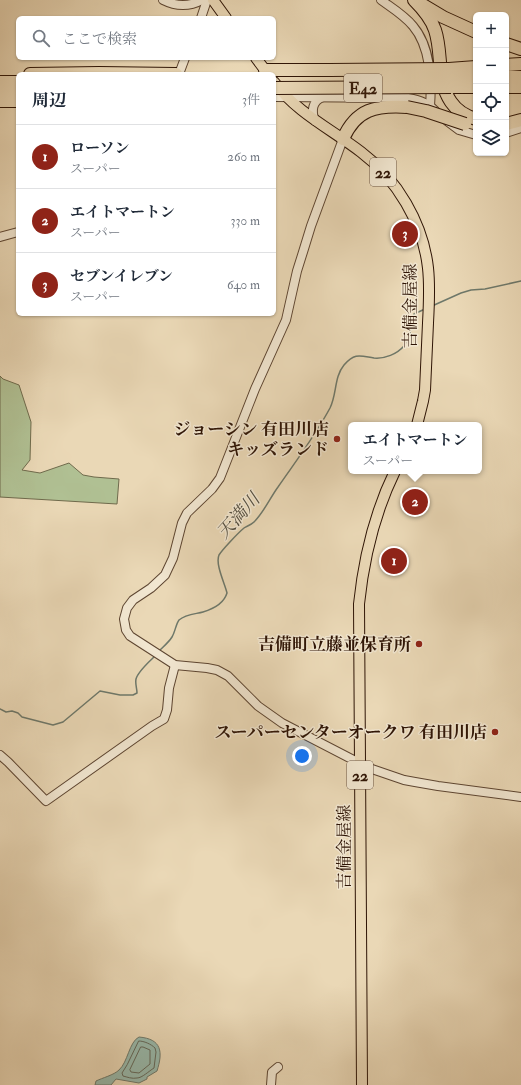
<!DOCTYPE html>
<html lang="ja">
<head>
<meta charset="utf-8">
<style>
  :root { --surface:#fff; --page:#f6f6f7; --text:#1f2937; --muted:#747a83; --line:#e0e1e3; --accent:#8f2418 }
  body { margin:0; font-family:"IM FELL Double Pica","Noto Serif JP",serif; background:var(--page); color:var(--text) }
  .controls { position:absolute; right:12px; top:12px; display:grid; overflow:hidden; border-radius:6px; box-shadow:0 1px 3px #0004 }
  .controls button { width:36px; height:36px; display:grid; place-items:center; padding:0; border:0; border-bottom:1px solid var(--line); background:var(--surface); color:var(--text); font:20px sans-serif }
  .you { position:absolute; left:302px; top:756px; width:14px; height:14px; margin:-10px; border:3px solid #fff; border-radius:50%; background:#1a73e8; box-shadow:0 0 0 6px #1a73e833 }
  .badge { display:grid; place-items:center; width:26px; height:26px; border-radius:50%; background:var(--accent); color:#fff; font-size:13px; font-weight:700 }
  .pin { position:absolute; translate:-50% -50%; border:2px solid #fff; box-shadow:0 1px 4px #0006 }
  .popup { position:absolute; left:348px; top:422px; width:134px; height:52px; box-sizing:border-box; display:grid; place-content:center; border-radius:6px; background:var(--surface); filter:drop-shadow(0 1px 3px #0005); font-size:13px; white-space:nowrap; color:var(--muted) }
  .popup b { font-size:15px; color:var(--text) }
  .popup::after { content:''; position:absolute; left:50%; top:100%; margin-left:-8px; border:8px solid transparent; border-top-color:var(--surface) }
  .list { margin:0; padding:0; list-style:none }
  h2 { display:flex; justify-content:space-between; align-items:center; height:52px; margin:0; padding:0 16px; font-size:17px }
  h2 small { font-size:13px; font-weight:400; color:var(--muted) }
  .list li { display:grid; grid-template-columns:26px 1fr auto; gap:12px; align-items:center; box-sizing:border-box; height:64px; padding:0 16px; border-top:1px solid var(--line) }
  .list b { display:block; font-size:15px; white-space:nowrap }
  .list p { margin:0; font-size:13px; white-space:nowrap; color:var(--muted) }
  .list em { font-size:13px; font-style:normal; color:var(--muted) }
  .icon { flex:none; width:22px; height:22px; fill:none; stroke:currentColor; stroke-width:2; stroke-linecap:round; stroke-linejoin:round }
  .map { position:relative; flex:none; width:521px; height:1085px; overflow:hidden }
  .search { position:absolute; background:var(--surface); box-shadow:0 1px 3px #0004; left:16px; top:16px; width:260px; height:44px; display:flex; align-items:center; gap:10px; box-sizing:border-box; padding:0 14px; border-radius:6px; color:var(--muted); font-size:15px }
  .panel { position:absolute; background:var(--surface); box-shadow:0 1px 3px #0004; left:16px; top:72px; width:260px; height:244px; border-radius:6px }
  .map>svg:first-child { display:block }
  .green { fill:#b0c093; stroke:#6f6a4c }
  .water { fill:#98baad; stroke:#6e786a }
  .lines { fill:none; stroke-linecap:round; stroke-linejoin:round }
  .shore { stroke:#636759; stroke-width:1 }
  .stream { stroke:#6e786a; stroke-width:1.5 }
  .minor-casing { stroke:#5d4531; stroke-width:10 }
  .major-casing { stroke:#2e1405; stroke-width:12 }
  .highway-casing { stroke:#2e1405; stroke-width:14 }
  .minor { stroke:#f1e6d0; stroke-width:8 }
  .major { stroke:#ead8b6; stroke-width:10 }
  .highway { stroke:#ead8b6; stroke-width:12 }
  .highway-bridge-casing { stroke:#2e1405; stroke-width:14; stroke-linecap:butt }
  .highway-bridge { stroke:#ead8b6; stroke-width:12 }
  .poi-dot { fill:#8f2418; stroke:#f1e6d0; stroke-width:1.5 }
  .labels { text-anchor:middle; stroke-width:3; stroke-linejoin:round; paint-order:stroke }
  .shield { fill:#f1e6d0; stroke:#685342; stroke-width:1 }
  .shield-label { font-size:16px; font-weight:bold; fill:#2e1405 }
  .street-label { font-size:17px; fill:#2e1405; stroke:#f1e6d0 }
  .poi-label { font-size:17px; font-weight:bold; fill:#2e1405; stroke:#f1e6d0; text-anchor:end }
  .water-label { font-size:18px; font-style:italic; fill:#534e40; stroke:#f1e6d0 }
</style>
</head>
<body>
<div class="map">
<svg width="521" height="1085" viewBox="0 0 521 1085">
  <rect width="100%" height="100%" fill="#ead8b6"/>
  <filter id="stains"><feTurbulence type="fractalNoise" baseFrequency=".005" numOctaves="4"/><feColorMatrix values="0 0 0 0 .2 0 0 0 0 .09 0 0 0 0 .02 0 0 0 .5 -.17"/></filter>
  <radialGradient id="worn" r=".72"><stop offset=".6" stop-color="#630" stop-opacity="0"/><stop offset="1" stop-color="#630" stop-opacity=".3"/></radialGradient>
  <polygon class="green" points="0,376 3,379 19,385 31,422 30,460 22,470 40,473 69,463 83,475 94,477 119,479 117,504 0,497"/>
  <path class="water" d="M 139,1037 C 162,1039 163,1052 157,1071 L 147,1077 L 147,1079 L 139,1083 L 116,1079 L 111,1085 L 95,1085 L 96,1081 C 102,1078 114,1075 119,1070 C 128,1062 129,1042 139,1037 Z"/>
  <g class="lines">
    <g class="shore">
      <path d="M 139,1041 C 144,1041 151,1044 155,1048 L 156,1052 L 154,1068 C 149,1071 142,1078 137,1078 C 132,1079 127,1077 123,1076 L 122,1073 L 127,1065 Z"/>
      <polygon points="141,1047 143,1047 150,1050 150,1064 139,1073 131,1072 130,1070"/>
    </g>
    <g class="stream">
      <polyline points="432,306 461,293 471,290 485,289 521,281"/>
      <path d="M 159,651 C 163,647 169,642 172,637 C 175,632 176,624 179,620 C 186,614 196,614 203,612 C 213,609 224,603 227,593 C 225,584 215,564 219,555 C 222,550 238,533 244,528 C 247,526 251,525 254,522 C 264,512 270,498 278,487 C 296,461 315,436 330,408 C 337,394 334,377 344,365 C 355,352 361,356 374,358 C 385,359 397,354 404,346 C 411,337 412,324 414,314 L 425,309"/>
      <path d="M 0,709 L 6,712 L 12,711 L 18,713 L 22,717 L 53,725 L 63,722 L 100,691 L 120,695 L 133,695 L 137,693 C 137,688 135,684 136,679 C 138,671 150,661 156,655"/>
    </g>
    <defs>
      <g id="minor">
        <path d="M 163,0 C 177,7 189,7 202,0"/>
        <path d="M 381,0 C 392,8 404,15 413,26 C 430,46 432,80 430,106"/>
        <polyline points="201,18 207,0"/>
        <polyline points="179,74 185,58"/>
        <path d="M 274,97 L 408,98 C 421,100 430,104 438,114"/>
        <path d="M 315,121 C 311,111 312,101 323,97"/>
        <polyline points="447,121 459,130 476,135"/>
        <polyline points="506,133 521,128"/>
        <polyline points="343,139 311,226 303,252 297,271 286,320 255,389 220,478 212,489 187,513 182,523 173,558 165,575 151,588 133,600 127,608 124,619 126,630 130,636 175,665 207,668 217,670 228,676 258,706 282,723 369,768 404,780 415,782 438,786 521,797"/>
        <polyline points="0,237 18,232"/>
        <polyline points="0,755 8,762 46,801 152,726 164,719 167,710 169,688 175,665"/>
        <polyline points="271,1085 272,1072 278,1067"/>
      </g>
      <g id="major">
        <polyline points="213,0 226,18"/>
        <polyline points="256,58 268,74"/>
        <path d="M 274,82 C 297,113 331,129 361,152 C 397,179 423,223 428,268 C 430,286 429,305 428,323 C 427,345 426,368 425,390 L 423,401 L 417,425"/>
        <path d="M 362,1085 L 359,604 C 364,556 374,514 395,471"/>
      </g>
      <g id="highway">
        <path d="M 414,0 C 423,9 431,18 435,30 C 443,54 436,80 451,102 C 457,111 465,116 476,119"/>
        <polyline points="423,5 443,17 476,32"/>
        <polyline points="506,44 521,49"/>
        <polyline points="506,65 521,64"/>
        <polyline points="449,69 476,67"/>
        <polyline points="265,70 330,70"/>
        <polyline points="30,74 99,73 176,74"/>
        <polyline points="506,77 521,77"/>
        <polyline points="451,78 476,77"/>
        <polyline points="0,82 18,82"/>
        <polyline points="451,87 476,87"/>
        <polyline points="506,87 521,87"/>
        <polyline points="0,92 18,91"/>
        <polyline points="0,101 18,101"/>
        <polyline points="506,124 521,120"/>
        <path d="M 343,139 C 356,109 376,105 407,107"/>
      </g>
    </defs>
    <use href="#minor" class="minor-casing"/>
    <use href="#major" class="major-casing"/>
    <use href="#highway" class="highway-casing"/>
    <use href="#minor" class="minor"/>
    <use href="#major" class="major"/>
    <use href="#highway" class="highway"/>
    <defs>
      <g id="highway-bridge">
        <polyline points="330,70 449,69"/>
        <polyline points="381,79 451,78"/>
        <polyline points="274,88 451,87"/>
        <polyline points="407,107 426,111 465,124"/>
      </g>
    </defs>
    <use href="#highway-bridge" class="highway-bridge-casing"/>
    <use href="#highway-bridge" class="highway-bridge"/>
  </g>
  <g class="poi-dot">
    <circle cx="337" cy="439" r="4"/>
    <circle cx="419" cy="644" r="4"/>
    <circle cx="495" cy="732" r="4"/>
  </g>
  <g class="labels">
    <g class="shield">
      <rect x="344" y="74" width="38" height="28" rx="3"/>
      <rect x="370" y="158" width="26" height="28" rx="3"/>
      <rect x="347" y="761" width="26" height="28" rx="3"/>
    </g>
    <g class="shield-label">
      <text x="363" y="94">E42</text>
      <text x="383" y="178">22</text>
      <text x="360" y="781">22</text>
    </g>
    <g class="street-label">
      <text transform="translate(410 306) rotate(-90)" y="6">吉備金屋線</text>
      <text transform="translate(344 847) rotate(-90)" y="6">吉備金屋線</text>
    </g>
    <g class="poi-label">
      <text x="329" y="435">ジョーシン 有田川店<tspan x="329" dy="20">キッズランド</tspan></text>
      <text x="411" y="650">吉備町立藤並保育所</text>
      <text x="487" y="738">スーパーセンターオークワ 有田川店</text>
    </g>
    <g class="water-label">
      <text transform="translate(238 516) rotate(-48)" y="6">天満川</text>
    </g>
  </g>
  <rect width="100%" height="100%" filter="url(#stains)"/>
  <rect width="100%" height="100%" fill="url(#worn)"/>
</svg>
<div class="controls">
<button>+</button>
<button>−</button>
<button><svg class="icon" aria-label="locate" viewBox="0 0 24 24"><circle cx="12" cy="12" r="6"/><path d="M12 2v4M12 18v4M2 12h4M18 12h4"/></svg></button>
<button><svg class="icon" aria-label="layers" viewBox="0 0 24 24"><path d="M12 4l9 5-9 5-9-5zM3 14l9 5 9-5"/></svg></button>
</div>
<div class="you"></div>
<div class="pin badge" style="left:394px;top:561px">1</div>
<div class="pin badge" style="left:415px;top:502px">2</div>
<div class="popup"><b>エイトマートン</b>スーパー</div>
<div class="pin badge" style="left:405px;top:234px">3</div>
<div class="search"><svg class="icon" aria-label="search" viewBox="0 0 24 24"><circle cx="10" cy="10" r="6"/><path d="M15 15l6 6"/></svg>ここで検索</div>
<section class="panel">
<h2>周辺<small>3件</small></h2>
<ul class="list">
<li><span class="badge">1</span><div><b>ローソン</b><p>スーパー</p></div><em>260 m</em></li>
<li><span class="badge">2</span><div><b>エイトマートン</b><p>スーパー</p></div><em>330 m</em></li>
<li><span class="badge">3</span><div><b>セブンイレブン</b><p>スーパー</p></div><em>640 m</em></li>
</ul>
</section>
</div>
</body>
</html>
